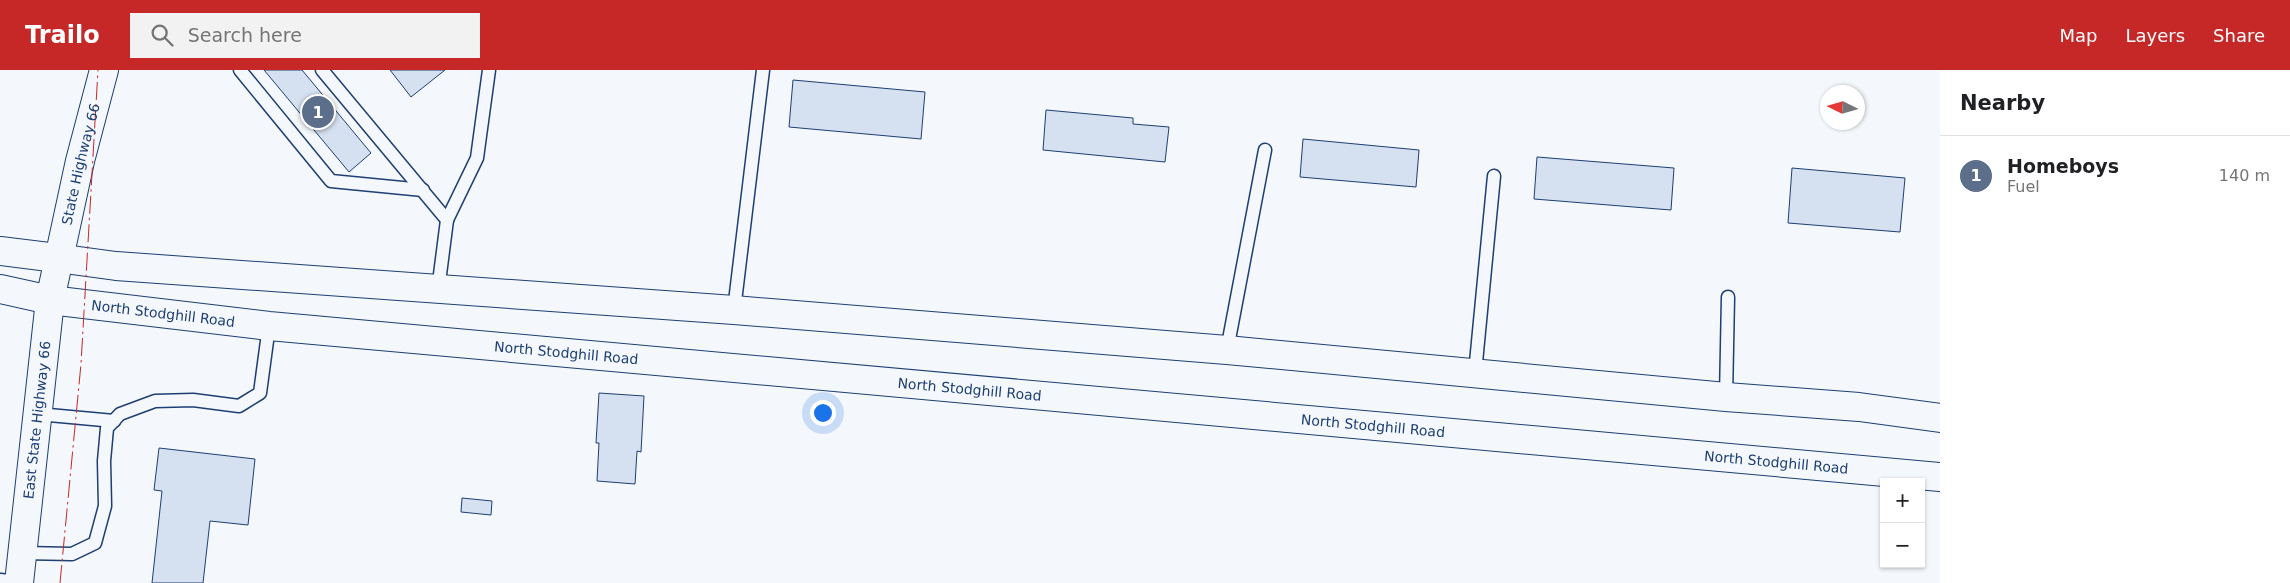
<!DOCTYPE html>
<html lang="en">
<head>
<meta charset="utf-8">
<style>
  :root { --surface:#fff; --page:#f2f2f2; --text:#202124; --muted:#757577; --line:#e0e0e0; --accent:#c62828 }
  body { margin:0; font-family:"DejaVu Sans",sans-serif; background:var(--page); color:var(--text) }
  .controls { position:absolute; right:15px; bottom:15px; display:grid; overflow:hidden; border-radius:0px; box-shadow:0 1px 4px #0004 }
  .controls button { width:45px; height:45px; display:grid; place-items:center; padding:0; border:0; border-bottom:1px solid var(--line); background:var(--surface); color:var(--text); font:25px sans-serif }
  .compass { position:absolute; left:1820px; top:15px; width:45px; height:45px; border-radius:50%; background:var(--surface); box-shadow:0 1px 4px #0004; rotate:275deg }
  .you { position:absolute; left:822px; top:342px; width:18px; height:18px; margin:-12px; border:4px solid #fff; border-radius:50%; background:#1a73e8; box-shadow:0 0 0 8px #1a73e833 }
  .badge { display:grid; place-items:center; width:32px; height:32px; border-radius:50%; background:var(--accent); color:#fff; font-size:16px; font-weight:700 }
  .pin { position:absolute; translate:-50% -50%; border:2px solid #fff; box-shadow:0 1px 5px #0006 }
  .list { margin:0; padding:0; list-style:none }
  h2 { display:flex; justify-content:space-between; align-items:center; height:65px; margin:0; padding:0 20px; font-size:21px }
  h2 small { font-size:16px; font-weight:400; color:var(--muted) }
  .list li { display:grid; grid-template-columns:32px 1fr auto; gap:15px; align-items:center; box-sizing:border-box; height:80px; padding:0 20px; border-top:1px solid var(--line) }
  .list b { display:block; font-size:19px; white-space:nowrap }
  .list p { margin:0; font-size:16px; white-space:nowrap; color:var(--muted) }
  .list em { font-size:16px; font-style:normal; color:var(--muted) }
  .icon { flex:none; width:28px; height:28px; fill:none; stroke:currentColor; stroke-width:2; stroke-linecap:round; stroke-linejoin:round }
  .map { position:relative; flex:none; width:1940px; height:513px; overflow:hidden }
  header { display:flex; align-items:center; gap:30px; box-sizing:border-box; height:70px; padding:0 25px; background:var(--accent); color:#fff }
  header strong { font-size:24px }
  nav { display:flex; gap:28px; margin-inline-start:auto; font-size:18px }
  .search { width:350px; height:45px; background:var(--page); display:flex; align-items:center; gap:12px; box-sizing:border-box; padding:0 18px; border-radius:0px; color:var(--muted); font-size:19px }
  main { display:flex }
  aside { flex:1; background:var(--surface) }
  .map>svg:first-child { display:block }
  .building { fill:#d5e0f0; stroke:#1d3f73 }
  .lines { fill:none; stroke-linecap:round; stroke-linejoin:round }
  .service-casing { stroke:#1d3f73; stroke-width:15 }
  .tertiary-casing { stroke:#1d3f73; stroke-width:30 }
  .secondary-casing { stroke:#1d3f73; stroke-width:30 }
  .primary-casing { stroke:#1d3f73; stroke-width:30 }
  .service { stroke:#f4f7fb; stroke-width:12 }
  .tertiary { stroke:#f4f7fb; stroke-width:28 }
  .secondary { stroke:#f4f7fb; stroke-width:28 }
  .primary { stroke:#f4f7fb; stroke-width:28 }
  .power { stroke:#c62828; stroke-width:1; stroke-dasharray:18 4 2.5 4; stroke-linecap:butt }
  .labels { text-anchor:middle; stroke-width:4; stroke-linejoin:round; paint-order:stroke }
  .street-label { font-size:14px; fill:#1d3f73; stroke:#f4f7fb }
</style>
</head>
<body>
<header>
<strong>Trailo</strong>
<div class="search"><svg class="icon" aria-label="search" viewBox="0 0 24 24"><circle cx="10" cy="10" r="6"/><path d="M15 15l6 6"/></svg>Search here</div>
<nav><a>Map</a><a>Layers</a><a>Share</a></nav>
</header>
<main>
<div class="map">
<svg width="1940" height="513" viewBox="0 0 1940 513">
  <rect width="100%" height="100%" fill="#f4f7fb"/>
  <g class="building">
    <polygon points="264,0 302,0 371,83 349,102"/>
    <polygon points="390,0 445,0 411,27"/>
    <polygon points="793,10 925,22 921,69 789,57"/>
    <polygon points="1046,40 1133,48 1133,54 1169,57 1165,92 1043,80"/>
    <polygon points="1303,69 1419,80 1416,117 1300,107"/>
    <polygon points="1537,87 1674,98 1671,140 1534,129"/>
    <polygon points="1792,98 1905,108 1900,162 1788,153"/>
    <polygon points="599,323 644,326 641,382 637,381 635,414 597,411 599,373 596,373"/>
    <polygon points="159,378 255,389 248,455 210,451 203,513 152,513 162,421 154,420"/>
    <polygon points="462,428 492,431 491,445 461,442"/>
  </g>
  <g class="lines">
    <defs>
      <g id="service">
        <polyline points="240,0 331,111 423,120"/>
        <polyline points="322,0 447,150 438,220"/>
        <polyline points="447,150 477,88 489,0"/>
        <polyline points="734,240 763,0"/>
        <polyline points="1227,280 1265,80"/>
        <polyline points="1475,303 1494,106"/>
        <polyline points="1726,327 1728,227"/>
        <polyline points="38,344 114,351"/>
        <polyline points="23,483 72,484 95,473 105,436 104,391 107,358 120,344 155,331 193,330 239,336 260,323 269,256"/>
        <polyline points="0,510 20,512"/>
      </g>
      <g id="tertiary">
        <polyline points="0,181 57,188"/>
        <polyline points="0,219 50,230"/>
      </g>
      <g id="secondary">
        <polyline points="57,188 116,196 734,240 1227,280 1726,327 1859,337 1940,348"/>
        <path id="s1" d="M 50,230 L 269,256 L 1940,407"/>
      </g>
      <g id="primary">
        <path id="s2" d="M 19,513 L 50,230 L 80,91 L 104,0"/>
      </g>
    </defs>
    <use href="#service" class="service-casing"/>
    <use href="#tertiary" class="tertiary-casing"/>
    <use href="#secondary" class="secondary-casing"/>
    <use href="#primary" class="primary-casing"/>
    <use href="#service" class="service"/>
    <use href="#tertiary" class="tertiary"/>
    <use href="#secondary" class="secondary"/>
    <use href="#primary" class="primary"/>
    <polyline class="power" points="60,513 81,294 98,0"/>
  </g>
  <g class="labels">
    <g class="street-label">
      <text dy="5" stroke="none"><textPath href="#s2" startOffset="424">State Highway 66</textPath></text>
      <text dy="5" stroke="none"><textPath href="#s1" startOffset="114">North Stodghill Road</textPath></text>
      <text dy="5" stroke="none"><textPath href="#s1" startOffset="519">North Stodghill Road</textPath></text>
      <text dy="5" stroke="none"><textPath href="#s1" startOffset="924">North Stodghill Road</textPath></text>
      <text dy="5" stroke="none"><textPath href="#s2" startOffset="164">East State Highway 66</textPath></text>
      <text dy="5" stroke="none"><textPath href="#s1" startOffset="1329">North Stodghill Road</textPath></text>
      <text dy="5" stroke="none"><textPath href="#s1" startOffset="1734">North Stodghill Road</textPath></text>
    </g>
  </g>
</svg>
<div class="controls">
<button>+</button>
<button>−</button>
</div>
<svg class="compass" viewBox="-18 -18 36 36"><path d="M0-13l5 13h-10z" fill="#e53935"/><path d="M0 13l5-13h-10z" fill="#757577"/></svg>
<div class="you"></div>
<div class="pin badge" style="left:318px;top:42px;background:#5c6f8a">1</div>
</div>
<aside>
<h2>Nearby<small></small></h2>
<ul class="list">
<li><span class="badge" style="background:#5c6f8a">1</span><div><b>Homeboys</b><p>Fuel</p></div><em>140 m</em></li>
</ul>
</aside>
</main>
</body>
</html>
